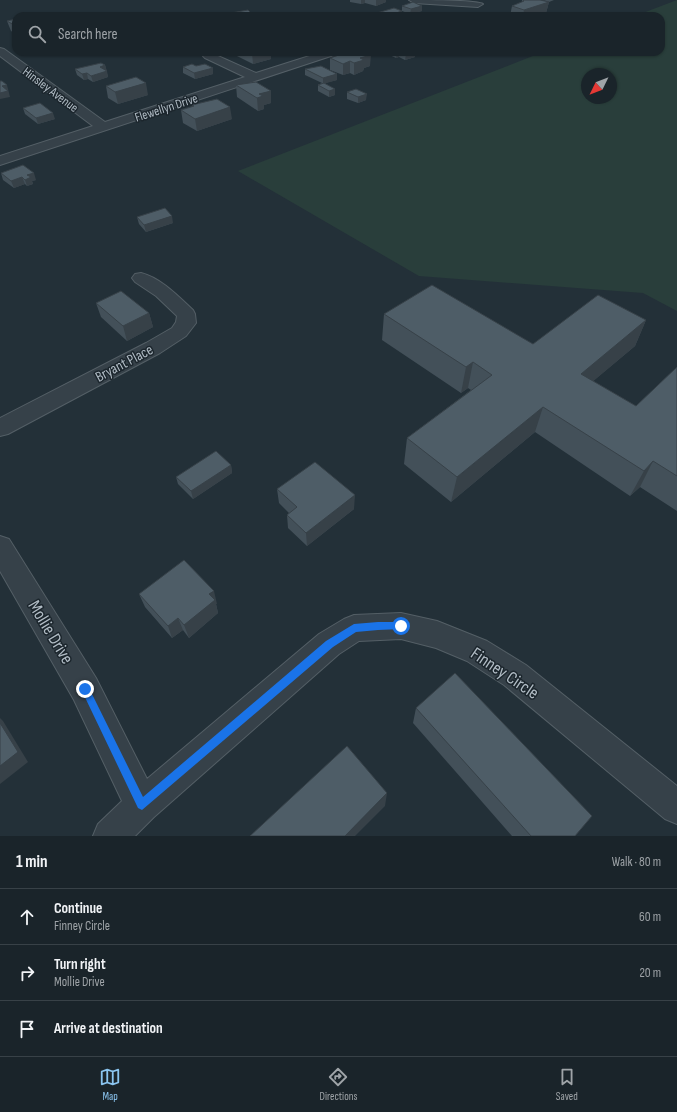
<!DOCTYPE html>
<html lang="en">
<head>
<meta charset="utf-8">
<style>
  :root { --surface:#1a242a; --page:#273036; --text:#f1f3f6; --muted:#9fa4a8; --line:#384147; --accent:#8bc5f0 }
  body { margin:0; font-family:"Sofia Sans Condensed",sans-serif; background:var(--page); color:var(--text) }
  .compass { position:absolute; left:581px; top:68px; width:36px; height:36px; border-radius:50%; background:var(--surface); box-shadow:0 1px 3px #0004; rotate:227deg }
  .stop { position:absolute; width:12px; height:12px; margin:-9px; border:3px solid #1a73e8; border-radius:50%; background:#fff }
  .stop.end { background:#1a73e8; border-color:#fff; box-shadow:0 1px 4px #0008 }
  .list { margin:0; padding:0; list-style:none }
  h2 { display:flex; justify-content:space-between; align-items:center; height:52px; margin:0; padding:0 16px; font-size:17px }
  h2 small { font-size:13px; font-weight:400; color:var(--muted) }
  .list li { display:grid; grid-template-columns:26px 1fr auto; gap:12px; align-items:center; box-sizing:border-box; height:56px; padding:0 16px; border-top:1px solid var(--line) }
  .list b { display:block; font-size:15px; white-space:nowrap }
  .list p { margin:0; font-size:13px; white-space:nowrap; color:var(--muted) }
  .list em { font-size:13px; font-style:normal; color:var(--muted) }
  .icon { flex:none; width:22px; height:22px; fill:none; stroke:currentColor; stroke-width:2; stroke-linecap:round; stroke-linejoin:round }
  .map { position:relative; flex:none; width:677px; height:836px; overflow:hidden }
  .search { position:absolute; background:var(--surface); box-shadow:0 1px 3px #0004; left:12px; right:12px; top:12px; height:44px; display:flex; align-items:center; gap:10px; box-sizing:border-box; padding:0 14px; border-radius:12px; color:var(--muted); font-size:15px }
  .sheet { height:220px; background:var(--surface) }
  nav { display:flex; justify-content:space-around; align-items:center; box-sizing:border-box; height:56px; border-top:1px solid var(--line); background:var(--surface); font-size:11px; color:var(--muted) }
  nav a { display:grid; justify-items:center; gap:2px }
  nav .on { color:var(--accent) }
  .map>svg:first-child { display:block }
  .green { fill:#293e3b; fill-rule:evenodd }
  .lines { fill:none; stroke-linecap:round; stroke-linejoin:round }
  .minor-casing { stroke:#545f66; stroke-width:2 }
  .minor { fill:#364149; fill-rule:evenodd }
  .wall { fill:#435059 }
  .shaded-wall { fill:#374148 }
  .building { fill:#4e5d67; stroke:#374148 }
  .route { fill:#1a73e8 }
  .labels { text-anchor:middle; stroke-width:3; stroke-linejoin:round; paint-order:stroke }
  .far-street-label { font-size:13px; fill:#b1bcc5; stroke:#1c262d }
  .street-label { font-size:15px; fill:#b1bcc5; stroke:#1c262d }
  .near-street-label { font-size:18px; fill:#b1bcc5; stroke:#1c262d }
</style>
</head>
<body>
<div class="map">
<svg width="677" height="836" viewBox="0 0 677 836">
  <rect width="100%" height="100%" fill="#233038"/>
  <path class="green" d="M 677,0 L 677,311 L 643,293 L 419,276 L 238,171 L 543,52 L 661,52 L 661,16 L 635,16 ZM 587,74 L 611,74 L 611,98 L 587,98 Z"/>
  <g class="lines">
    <defs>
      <g id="minor">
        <path d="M 409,0 C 422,0 476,0 483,4 L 478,7 L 414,3 Z"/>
        <polygon points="0,48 4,49 105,122 245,77 205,58 203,56 208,52 221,52 218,56 256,73 322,52 338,52 337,54 0,165 0,156 93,126 0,56"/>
        <path d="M 141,273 C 161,278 178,296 193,310 L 195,314 L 196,323 L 186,336 L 160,353 L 8,434 L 0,436 L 0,418 L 146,343 L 172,328 L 176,322 L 177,316 L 156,296 L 135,282 L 132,278 L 135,274 Z"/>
        <polygon points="0,536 9,539 96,678 147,779 319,634 344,619 354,615 401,613 437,621 487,641 526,665 677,786 677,824 665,819 504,685 467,661 436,648 401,639 359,641 339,654 154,817 135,836 93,836 98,824 122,801 74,700 0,571"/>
      </g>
    </defs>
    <use href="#minor" class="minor-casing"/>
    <use href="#minor" class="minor"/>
  </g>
  <g class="wall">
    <polygon points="350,0 386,0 386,2 376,6 365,3 361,4 350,2"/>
    <polygon points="522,0 540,0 549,2 546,13 536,16 510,16 512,6 522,2"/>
    <polygon points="543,0 554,0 549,2"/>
    <polygon points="402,6 422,11 410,14 402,11"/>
    <polygon points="377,13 402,16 376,16"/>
    <polygon points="16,19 16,34 11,31 7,21"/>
    <polygon points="237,52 271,52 271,59 253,64 237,56"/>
    <polygon points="383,52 415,52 415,57 405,60 399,57 396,58"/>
    <polygon points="340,53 370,66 364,68 363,71 354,75 350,73 343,75 330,70 330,58 340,55"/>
    <polygon points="105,65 108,77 93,82 88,79 84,80 77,75 75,69"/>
    <polygon points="196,66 213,68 213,74 195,79 183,73 183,67"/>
    <polygon points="305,69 337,80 325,83 335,95 329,97 318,91 318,85 322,83 305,75"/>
    <polygon points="236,85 271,103 264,105 264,109 258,111 237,97"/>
    <polygon points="106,86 148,95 118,104 108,98"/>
    <polygon points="347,92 366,100 358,103 347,99"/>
    <polygon points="192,105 232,119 197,131 183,123 181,110 192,107"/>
    <polygon points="23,108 55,119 38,124 25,114"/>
    <polygon points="1,173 36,180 32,181 33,184 27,186 25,184 14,188 3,180"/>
    <polygon points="137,217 173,223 146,232 139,224"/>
    <polygon points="96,303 149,313 153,327 127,341 101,317"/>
    <polygon points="384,314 533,344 646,320 635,346 593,381 636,406 677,367 677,511 640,487 630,496 535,432 451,502 404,464 407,438 471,390 468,388 461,393 382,340"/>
    <polygon points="231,465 232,473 193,499 178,484 176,477"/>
    <polygon points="277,489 354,509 307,546 288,528 287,515 289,513 279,503"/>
    <polygon points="139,594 217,604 216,604 218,613 189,638 183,630 172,638 145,607"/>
    <polygon points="416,708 575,836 512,836 413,723"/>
  </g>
  <g class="shaded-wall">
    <polygon points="361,0 365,0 365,3 361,4"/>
    <polygon points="376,0 386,0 386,2 376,6"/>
    <polygon points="549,2 546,13 536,16 523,16 524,10"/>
    <polygon points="422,6 422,11 410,14 411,9"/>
    <polygon points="402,11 402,16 389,16 393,14"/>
    <polygon points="254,52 271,52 271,59 253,64 252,53"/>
    <polygon points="397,52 399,52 399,57 396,58"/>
    <polygon points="412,52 415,52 415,57 405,60 406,54"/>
    <polygon points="371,55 370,66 364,68 363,71 354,75 354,63 360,58"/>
    <polygon points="350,61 350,73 343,75 343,64"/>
    <polygon points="105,65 107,71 100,67"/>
    <polygon points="213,68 213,74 195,79 194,73"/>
    <polygon points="107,71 108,77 93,82 91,76"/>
    <polygon points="87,73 88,79 84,80 82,74"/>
    <polygon points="337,74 337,80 323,84 323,78"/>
    <polygon points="146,83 148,95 118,104 115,92"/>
    <polygon points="7,85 10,97 0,99 0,93 2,86"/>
    <polygon points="335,89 335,95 329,97 329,91"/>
    <polygon points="271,91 271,103 264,105 264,109 258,111 257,98 259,94"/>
    <polygon points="367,94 366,100 358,103 358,97"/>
    <polygon points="230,107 232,119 197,131 195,119"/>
    <polygon points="53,113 55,119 38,124 36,118"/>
    <polygon points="34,173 36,180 32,181 33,184 27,186 25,180 27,175"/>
    <polygon points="22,177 25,184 14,188 11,181"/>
    <polygon points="172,216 173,223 146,232 144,225"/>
    <polygon points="149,313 153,327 127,341 123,326"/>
    <polygon points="646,320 635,346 572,399 581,374"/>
    <polygon points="473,362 468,388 461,393 466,367"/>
    <polygon points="543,407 535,432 451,502 457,477"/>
    <polygon points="653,461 640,487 630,496 644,471"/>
    <polygon points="231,465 232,473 193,499 191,491"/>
    <polygon points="355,495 354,509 307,546 306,533"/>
    <polygon points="214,591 217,604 216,604 218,613 189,638 184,625 209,594"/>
    <polygon points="178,618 183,630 172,638 168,626"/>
    <polygon points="0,718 3,721 28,762 0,784"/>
    <polygon points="387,793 385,806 355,836 345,836"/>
  </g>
  <g class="building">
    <polygon points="523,0 540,0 549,2 524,10 512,6 524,1"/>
    <polygon points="413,2 422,6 411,9 402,6"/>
    <polygon points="394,8 402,11 393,14 394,14 389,16 385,16 377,13"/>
    <polygon points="248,10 254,16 235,16 231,13"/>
    <polygon points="477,14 483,16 471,16"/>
    <polygon points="16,19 16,24 14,25 7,21"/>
    <polygon points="344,52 364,52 371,55 360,58 364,60 354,63 350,61 343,64 330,58 342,54 340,53"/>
    <polygon points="401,52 412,52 406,54"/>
    <polygon points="101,63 105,65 100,67 107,71 91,76 87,73 82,74 75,69"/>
    <polygon points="192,64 196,66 205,64 213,68 194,73 183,67"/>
    <polygon points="321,66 337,74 323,78 305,69"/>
    <polygon points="136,77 146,83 115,92 106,86"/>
    <polygon points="0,81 2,81 7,85 2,86 8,91 0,93"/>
    <polygon points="256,82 271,91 259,94 263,96 257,98 236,85"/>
    <polygon points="324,83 335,89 329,91 318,85"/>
    <polygon points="356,89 367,94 358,97 347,92"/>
    <polygon points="217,99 230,107 195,119 181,110 194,106 192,105"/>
    <polygon points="40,103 53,113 36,118 23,108"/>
    <polygon points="23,165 34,173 27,175 31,177 25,180 22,177 11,181 1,173"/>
    <polygon points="165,208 172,216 144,225 137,217"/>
    <polygon points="432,285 533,344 598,295 646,320 581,374 636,406 677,367 677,476 653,461 644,471 543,407 457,477 407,438 492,375 473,362 466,367 384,314"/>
    <polygon points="121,291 149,313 123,326 96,303"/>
    <polygon points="216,451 231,465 191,491 176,477"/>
    <polygon points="315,462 355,495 306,533 287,515 297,507 277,489"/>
    <polygon points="184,560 214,591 209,594 215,600 184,625 178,618 168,626 139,594"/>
    <polygon points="455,673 592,816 575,836 531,836 416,708"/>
    <polygon points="0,723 18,752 0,766"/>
    <polygon points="347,746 387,793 345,836 250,836"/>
  </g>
  <polygon class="route" points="378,622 401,622 405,626 401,629 378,630 356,632 333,647 142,810 138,808 81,689 82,686 85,685 88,686 143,797 326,641 354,624"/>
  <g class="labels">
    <g class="far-street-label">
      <text transform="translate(51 89) rotate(37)" y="5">Hinsley Avenue</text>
      <text transform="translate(166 107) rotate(-18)" y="5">Flewellyn Drive</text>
    </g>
    <g class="street-label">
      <text transform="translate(124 363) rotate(-28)" y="5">Bryant Place</text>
    </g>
    <g class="near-street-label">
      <text transform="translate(51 632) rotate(59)" y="6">Mollie Drive</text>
      <text transform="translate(505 673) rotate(34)" y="6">Finney Circle</text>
    </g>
  </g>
</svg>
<svg class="compass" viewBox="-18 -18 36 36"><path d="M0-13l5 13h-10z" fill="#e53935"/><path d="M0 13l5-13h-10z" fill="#9fa4a8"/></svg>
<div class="stop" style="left:401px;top:626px"></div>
<div class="stop end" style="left:85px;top:689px"></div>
<div class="search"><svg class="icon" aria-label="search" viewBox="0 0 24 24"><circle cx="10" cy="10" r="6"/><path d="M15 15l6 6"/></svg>Search here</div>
</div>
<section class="sheet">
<h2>1 min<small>Walk · 80 m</small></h2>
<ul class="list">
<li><svg class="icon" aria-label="ahead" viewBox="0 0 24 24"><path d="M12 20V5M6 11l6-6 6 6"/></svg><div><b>Continue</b><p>Finney Circle</p></div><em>60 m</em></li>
<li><svg class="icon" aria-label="right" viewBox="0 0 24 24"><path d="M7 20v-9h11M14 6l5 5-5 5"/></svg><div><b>Turn right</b><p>Mollie Drive</p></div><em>20 m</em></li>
<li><svg class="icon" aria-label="arrive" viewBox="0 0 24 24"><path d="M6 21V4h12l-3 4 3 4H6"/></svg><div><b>Arrive at destination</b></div></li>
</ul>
</section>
<nav>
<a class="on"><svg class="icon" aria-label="map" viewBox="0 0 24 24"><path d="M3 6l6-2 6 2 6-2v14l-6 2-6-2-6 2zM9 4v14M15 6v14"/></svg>Map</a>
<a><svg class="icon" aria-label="directions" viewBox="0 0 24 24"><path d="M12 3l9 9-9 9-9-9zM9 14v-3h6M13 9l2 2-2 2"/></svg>Directions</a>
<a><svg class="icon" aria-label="saved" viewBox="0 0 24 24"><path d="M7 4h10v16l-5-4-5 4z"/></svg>Saved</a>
</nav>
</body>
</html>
